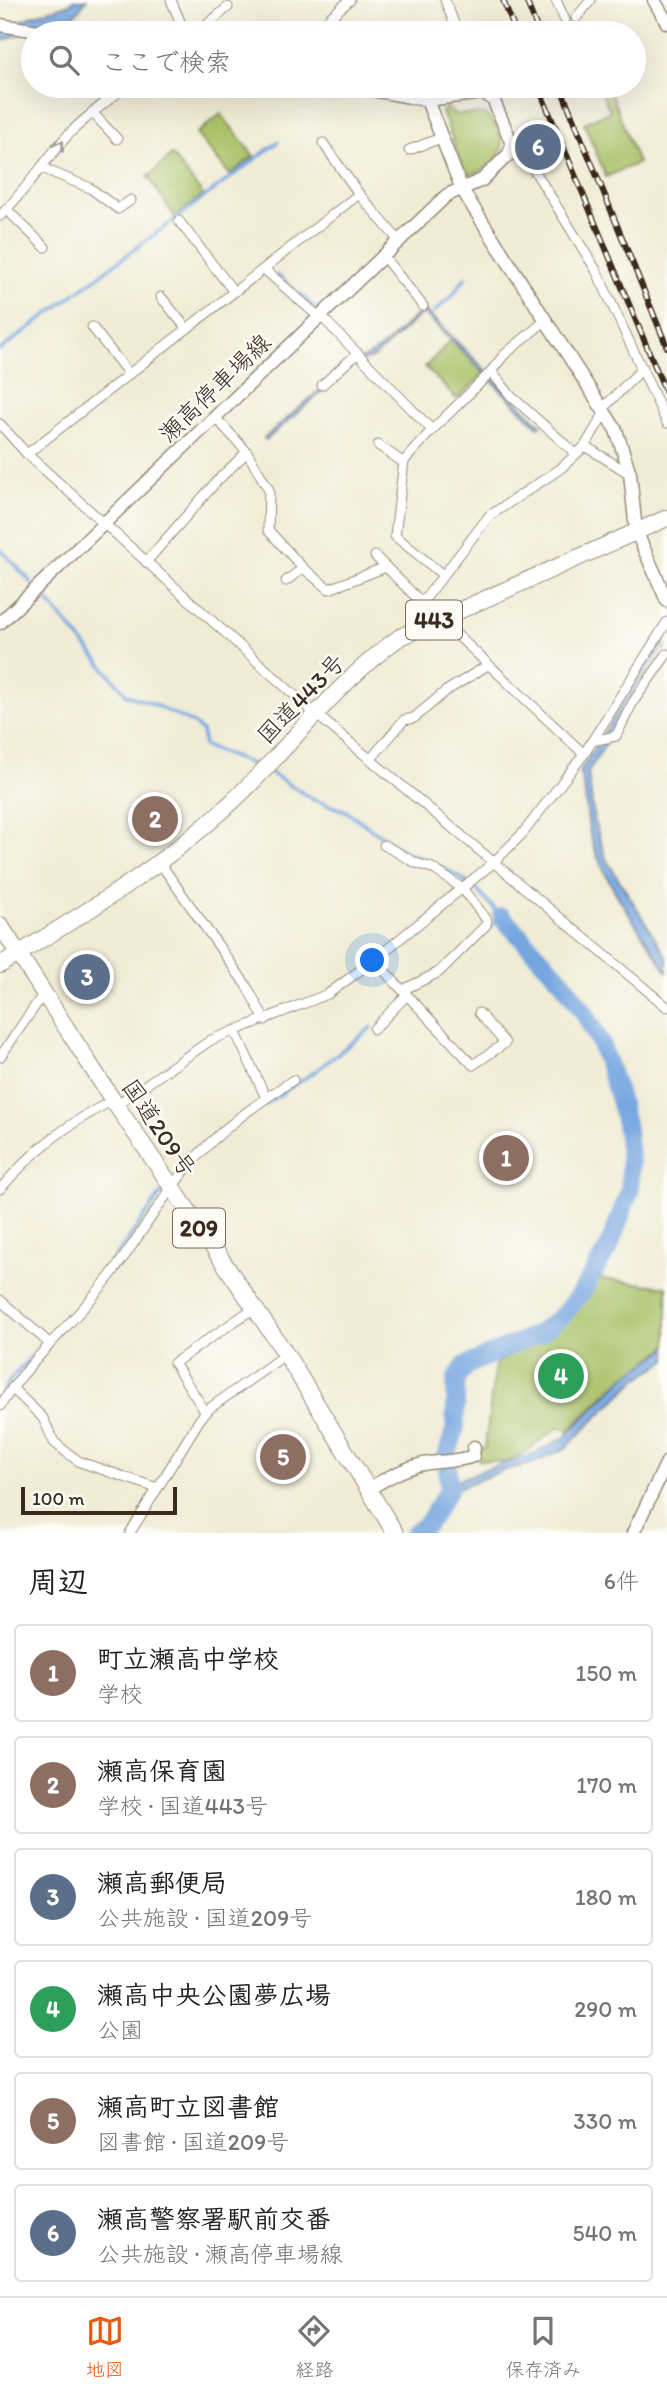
<!DOCTYPE html>
<html lang="ja">
<head>
<meta charset="utf-8">
<style>
  :root { --surface:#fff; --page:#f6f6f6; --text:#202124; --muted:#757577; --line:#e0e0e0; --accent:#ea580c }
  body { margin:0; font-family:Itim,"Klee One",sans-serif; background:var(--page); color:var(--text) }
  .scale { position:absolute; left:21px; bottom:18px; width:156px; box-sizing:border-box; padding-left:7px; border:4px solid #3b2a1e; border-top:0; font-size:19px; line-height:24px; white-space:nowrap; color:#3b2a1e; -webkit-text-stroke:5px #fdfcf7; paint-order:stroke }
  .you { position:absolute; left:373px; top:961px; width:24px; height:24px; margin:-18px; border:5px solid #fff; border-radius:50%; background:#1a73e8; box-shadow:0 0 0 10px #1a73e833 }
  .badge { display:grid; place-items:center; width:46px; height:46px; border-radius:50%; background:var(--accent); color:#fff; font-size:23px; font-weight:700 }
  .pin { position:absolute; translate:-50% -50%; border:4px solid #fff; box-shadow:0 2px 7px #0006 }
  .list { margin:0; padding:0; list-style:none }
  h2 { display:flex; justify-content:space-between; align-items:center; height:91px; margin:0; padding:0 28px; font-size:30px }
  h2 small { font-size:23px; font-weight:400; color:var(--muted) }
  .list li { display:grid; grid-template-columns:46px 1fr auto; gap:21px; align-items:center; box-sizing:border-box; height:98px; margin:0 14px 14px; padding:0 14px; border:2px solid var(--line); border-radius:7px }
  .list b { display:block; font-size:26px; white-space:nowrap }
  .list p { margin:0; font-size:23px; white-space:nowrap; color:var(--muted) }
  .list em { font-size:23px; font-style:normal; color:var(--muted) }
  .icon { flex:none; width:38px; height:38px; fill:none; stroke:currentColor; stroke-width:2; stroke-linecap:round; stroke-linejoin:round }
  .map { position:relative; flex:none; width:667px; height:1533px; overflow:hidden }
  .search { position:absolute; background:var(--surface); box-shadow:0 7px 28px #0002; left:21px; right:21px; top:21px; height:77px; display:flex; align-items:center; gap:18px; box-sizing:border-box; padding:0 24px; border-radius:38px; color:var(--muted); font-size:26px }
  .sheet { height:763px; background:var(--surface) }
  nav { display:flex; justify-content:space-around; align-items:center; box-sizing:border-box; height:98px; border-top:2px solid var(--line); background:var(--surface); font-size:19px; color:var(--muted) }
  nav a { display:grid; justify-items:center; gap:4px }
  nav .on { color:var(--accent) }
  .map>svg:first-child { display:block }
  .green { fill:#a9c167; stroke:#727642; stroke-width:2 }
  .water { fill:#76a6e0; stroke:#58687f; stroke-width:2 }
  .lines { fill:none; stroke-linecap:round; stroke-linejoin:round }
  .stream { stroke:#76a6e0; stroke-width:3.5 }
  .river { stroke:#76a6e0; stroke-width:19 }
  .street-casing { stroke:#968b7a; stroke-width:11 }
  .secondary-casing { stroke:#968b7a; stroke-width:15 }
  .highway-casing { stroke:#968b7a; stroke-width:18 }
  .street { stroke:#fff; stroke-width:9 }
  .secondary { stroke:#fff; stroke-width:12 }
  .highway { stroke:#fff; stroke-width:16 }
  .rail-casing { stroke:#3b2a1e; stroke-width:6 }
  .rail { stroke:#fdfcf7; stroke-width:3.5; stroke-dasharray:10; stroke-linecap:butt }
  .oneway { stroke:#a79f9a }
  .labels { text-anchor:middle; stroke-width:5; stroke-linejoin:round; paint-order:stroke }
  .shield { fill:#fdfcf7; stroke:#75695f; stroke-width:2 }
  .shield-label { font-size:23px; font-weight:bold; fill:#3b2a1e }
  .street-label { font-size:24px; fill:#3b2a1e; stroke:#fdfcf7 }
</style>
</head>
<body>
<div class="map">
<svg width="667" height="1533" viewBox="0 0 667 1533">
  <rect width="100%" height="100%" fill="#fdfcf7"/>
  <filter id="ink" filterUnits="userSpaceOnUse"><feTurbulence type="fractalNoise" baseFrequency=".0143" numOctaves="2"/><feDisplacementMap in="SourceGraphic" scale="14" xChannelSelector="R" yChannelSelector="G"/><feConvolveMatrix kernelMatrix="1 2 1 2 8 2 1 2 1" color-interpolation-filters="sRGB"/></filter>
  <filter id="wash" filterUnits="userSpaceOnUse"><feTurbulence type="fractalNoise" baseFrequency=".00686" numOctaves="4" result="noise"/><feDisplacementMap in="SourceGraphic" scale="28" xChannelSelector="R" yChannelSelector="G"/><feGaussianBlur stdDeviation="1.57" result="paint"/><feColorMatrix in="noise" values="0 0 0 0 0 0 0 0 0 0 0 0 0 0 0 0 0 1.4 0 .05"/><feComposite in="paint" operator="in"/></filter>
  <g filter="url(#wash)">
    <rect width="100%" height="100%" fill="#f0ecd5"/>
    <g class="green">
      <polygon points="598,86 608,86 638,163 606,177 584,123 610,111"/>
      <path d="M 446,107 L 454,114 L 484,114 C 494,118 503,137 502,148 C 500,160 480,175 469,174 L 464,170 L 442,112 Z"/>
      <polygon points="221,114 254,156 230,175 196,134"/>
      <polygon points="172,155 203,195 175,217 148,177"/>
      <polygon points="451,340 485,373 457,399 425,367"/>
      <path d="M 594,1278 L 667,1287 L 667,1346 L 613,1387 L 568,1431 L 559,1427 L 527,1451 L 507,1462 L 478,1460 L 479,1448 L 485,1448 L 495,1365 C 506,1355 521,1351 534,1343 C 561,1328 577,1303 594,1278 Z"/>
    </g>
    <g class="water">
      <polygon points="73,0 86,0 75,15 68,19 49,22 0,42 0,30 32,16 70,4"/>
      <path d="M 424,309 L 541,425 L 538,427 L 423,312 L 375,357 L 353,365 L 266,440 L 264,438 L 352,362 C 383,356 400,326 424,309 Z"/>
      <path d="M 667,631 L 665,644 L 666,650 L 663,648 C 644,674 628,701 613,729 L 614,731 L 588,772 L 594,821 L 606,859 L 667,957 L 667,972 C 642,931 606,887 592,841 C 585,822 588,789 579,773 Z"/>
      <polygon points="667,1348 667,1360 636,1380 564,1449 532,1464 505,1470 455,1489 451,1483 480,1471 534,1454 565,1437 622,1379"/>
    </g>
    <g class="lines">
      <g class="stream">
        <polyline points="277,275 295,290"/>
        <polyline points="300,294 315,308"/>
        <polyline points="434,312 451,297 465,278"/>
        <polyline points="0,350 278,142"/>
        <polyline points="0,549 32,583"/>
        <polyline points="43,595 127,695 151,703 192,723 202,731 204,746 259,767"/>
        <polyline points="269,772 314,800 346,811 403,851 430,861 456,875 476,889 502,917 487,930"/>
        <polyline points="410,995 423,985"/>
        <polyline points="264,1105 317,1070 372,1027"/>
        <polyline points="0,1397 10,1380 84,1300 166,1187"/>
      </g>
      <polyline class="river" points="414,1533 428,1523 449,1489 447,1455 455,1429 456,1379 465,1366 540,1333 563,1315 581,1293 609,1247 630,1190 630,1160 626,1126 618,1094 600,1042 585,1014 562,981 502,917"/>
    </g>
  </g>
  <g filter="url(#ink)">
    <g class="lines">
      <defs>
        <g id="street">
          <polyline points="171,0 185,33"/>
          <polyline points="445,0 458,33"/>
          <polyline points="556,0 565,20"/>
          <polyline points="576,18 591,0"/>
          <polyline points="197,33 228,7"/>
          <polyline points="312,33 350,0"/>
          <polyline points="92,112 117,139"/>
          <polyline points="323,143 359,194 399,241"/>
          <polyline points="409,150 441,138"/>
          <polyline points="509,154 521,157 533,168 596,270 667,423"/>
          <polyline points="42,168 90,188 118,209 131,200"/>
          <polyline points="6,209 45,247"/>
          <path d="M 0,216 C 25,191 44,162 67,136 C 85,117 106,102 126,86"/>
          <polyline points="179,221 234,292"/>
          <polyline points="383,256 423,306"/>
          <polyline points="264,269 319,317"/>
          <polyline points="161,297 187,329"/>
          <polyline points="321,316 432,430"/>
          <polyline points="92,327 129,374"/>
          <polyline points="491,371 511,396 575,453"/>
          <polyline points="322,385 358,353"/>
          <polyline points="603,408 643,368"/>
          <polyline points="215,417 247,452 269,490 268,530 303,568"/>
          <polyline points="0,424 27,454 311,710 667,1007"/>
          <polyline points="378,445 404,463"/>
          <polyline points="585,446 630,474"/>
          <polyline points="27,454 359,194"/>
          <polyline points="375,556 422,603 436,620"/>
          <polyline points="146,562 217,481 247,452"/>
          <polyline points="443,575 395,536 404,461 432,430 488,375 504,355 546,320"/>
          <polyline points="286,581 303,568 329,589 386,567"/>
          <polyline points="422,603 489,516 560,469 585,446 605,412"/>
          <polyline points="440,619 584,754"/>
          <polyline points="592,741 616,736 633,702 667,654"/>
          <polyline points="370,760 404,720 414,718 446,691 488,665"/>
          <polyline points="384,845 416,863 432,868 462,888 487,920 486,925 439,972 403,990"/>
          <polyline points="160,863 246,985 265,1020"/>
          <polyline points="374,960 473,1065 505,1043 479,1013"/>
          <polyline points="374,1029 407,995"/>
          <polyline points="235,1031 266,1098"/>
          <polyline points="0,1057 44,993"/>
          <polyline points="116,1105 211,1040 328,994 374,960 493,863 523,833 584,754 667,622"/>
          <path d="M 0,1189 C 36,1148 64,1126 113,1100"/>
          <polyline points="0,1300 49,1343"/>
          <polyline points="12,1388 43,1418 54,1442 66,1452 80,1462 157,1488"/>
          <path d="M 0,1406 C 31,1358 75,1322 110,1276 C 137,1241 159,1202 187,1168 C 217,1131 254,1106 293,1080"/>
          <polyline points="206,1413 174,1363 254,1308"/>
          <polyline points="130,1533 200,1419 210,1408 286,1354"/>
        </g>
        <g id="secondary">
          <polyline points="654,0 667,23"/>
          <polyline points="0,25 51,33"/>
          <polyline points="427,100 461,187 471,204 616,430 630,473 636,531 667,601"/>
          <polyline points="0,623 447,195 482,180 509,154 512,144 493,99 482,93 427,100 351,86"/>
          <path d="M 367,1490 C 385,1479 402,1469 423,1464 C 439,1461 458,1462 473,1456 L 474,1447"/>
          <polyline points="633,1533 667,1462"/>
        </g>
        <g id="highway">
          <polyline points="0,925 116,1105 286,1354 395,1533"/>
          <path d="M 0,965 C 82,915 164,866 234,800 C 290,747 337,682 400,637 L 667,518"/>
        </g>
      </defs>
      <use href="#street" class="street-casing"/>
      <use href="#secondary" class="secondary-casing"/>
      <use href="#highway" class="highway-casing"/>
      <use href="#street" class="street"/>
      <use href="#secondary" class="secondary"/>
      <use href="#highway" class="highway"/>
      <defs>
        <g id="rail">
          <polyline points="503,0 516,33"/>
          <polyline points="526,0 539,33"/>
          <polyline points="538,86 667,395"/>
          <polyline points="560,86 667,347"/>
        </g>
      </defs>
      <use href="#rail" class="rail-casing"/>
      <use href="#rail" class="rail"/>
    </g>
    <defs><path id="oneway-chevron" d="M-2-3.5L2.5 0L-2 3.5" fill="none" stroke-width="1.6" stroke-linecap="round" stroke-linejoin="round" transform="scale(1.75)"/></defs>
    <use class="oneway" href="#oneway-chevron" transform="translate(60 145) rotate(-52)"/>
  </g>
  <g class="labels">
    <g class="shield">
      <rect x="406" y="600.5" width="56" height="39" rx="5"/>
      <rect x="173" y="1208.5" width="52" height="39" rx="5"/>
    </g>
    <g class="shield-label">
      <text x="434" y="628">443</text>
      <text x="199" y="1236">209</text>
    </g>
    <g class="street-label">
      <text transform="translate(215 388) rotate(-44)" y="8">瀬高停車場線</text>
      <text transform="translate(301 699) rotate(-46)" y="8">国道443号</text>
      <text transform="translate(159 1128) rotate(56)" y="8">国道209号</text>
    </g>
  </g>
</svg>
<div class="scale">100 m</div>
<div class="you"></div>
<div class="pin badge" style="left:506px;top:1158px;background:#8d6e63">1</div>
<div class="pin badge" style="left:155px;top:819px;background:#8d6e63">2</div>
<div class="pin badge" style="left:87px;top:977px;background:#5c6f8a">3</div>
<div class="pin badge" style="left:561px;top:1376px;background:#2e9e5b">4</div>
<div class="pin badge" style="left:283px;top:1457px;background:#8d6e63">5</div>
<div class="pin badge" style="left:538px;top:147px;background:#5c6f8a">6</div>
<div class="search"><svg class="icon" aria-label="search" viewBox="0 0 24 24"><circle cx="10" cy="10" r="6"/><path d="M15 15l6 6"/></svg>ここで検索</div>
</div>
<section class="sheet">
<h2>周辺<small>6件</small></h2>
<ul class="list">
<li><span class="badge" style="background:#8d6e63">1</span><div><b>町立瀬高中学校</b><p>学校</p></div><em>150 m</em></li>
<li><span class="badge" style="background:#8d6e63">2</span><div><b>瀬高保育園</b><p>学校 · 国道443号</p></div><em>170 m</em></li>
<li><span class="badge" style="background:#5c6f8a">3</span><div><b>瀬高郵便局</b><p>公共施設 · 国道209号</p></div><em>180 m</em></li>
<li><span class="badge" style="background:#2e9e5b">4</span><div><b>瀬高中央公園夢広場</b><p>公園</p></div><em>290 m</em></li>
<li><span class="badge" style="background:#8d6e63">5</span><div><b>瀬高町立図書館</b><p>図書館 · 国道209号</p></div><em>330 m</em></li>
<li><span class="badge" style="background:#5c6f8a">6</span><div><b>瀬高警察署駅前交番</b><p>公共施設 · 瀬高停車場線</p></div><em>540 m</em></li>
</ul>
</section>
<nav>
<a class="on"><svg class="icon" aria-label="map" viewBox="0 0 24 24"><path d="M3 6l6-2 6 2 6-2v14l-6 2-6-2-6 2zM9 4v14M15 6v14"/></svg>地図</a>
<a><svg class="icon" aria-label="directions" viewBox="0 0 24 24"><path d="M12 3l9 9-9 9-9-9zM9 14v-3h6M13 9l2 2-2 2"/></svg>経路</a>
<a><svg class="icon" aria-label="saved" viewBox="0 0 24 24"><path d="M7 4h10v16l-5-4-5 4z"/></svg>保存済み</a>
</nav>
</body>
</html>
